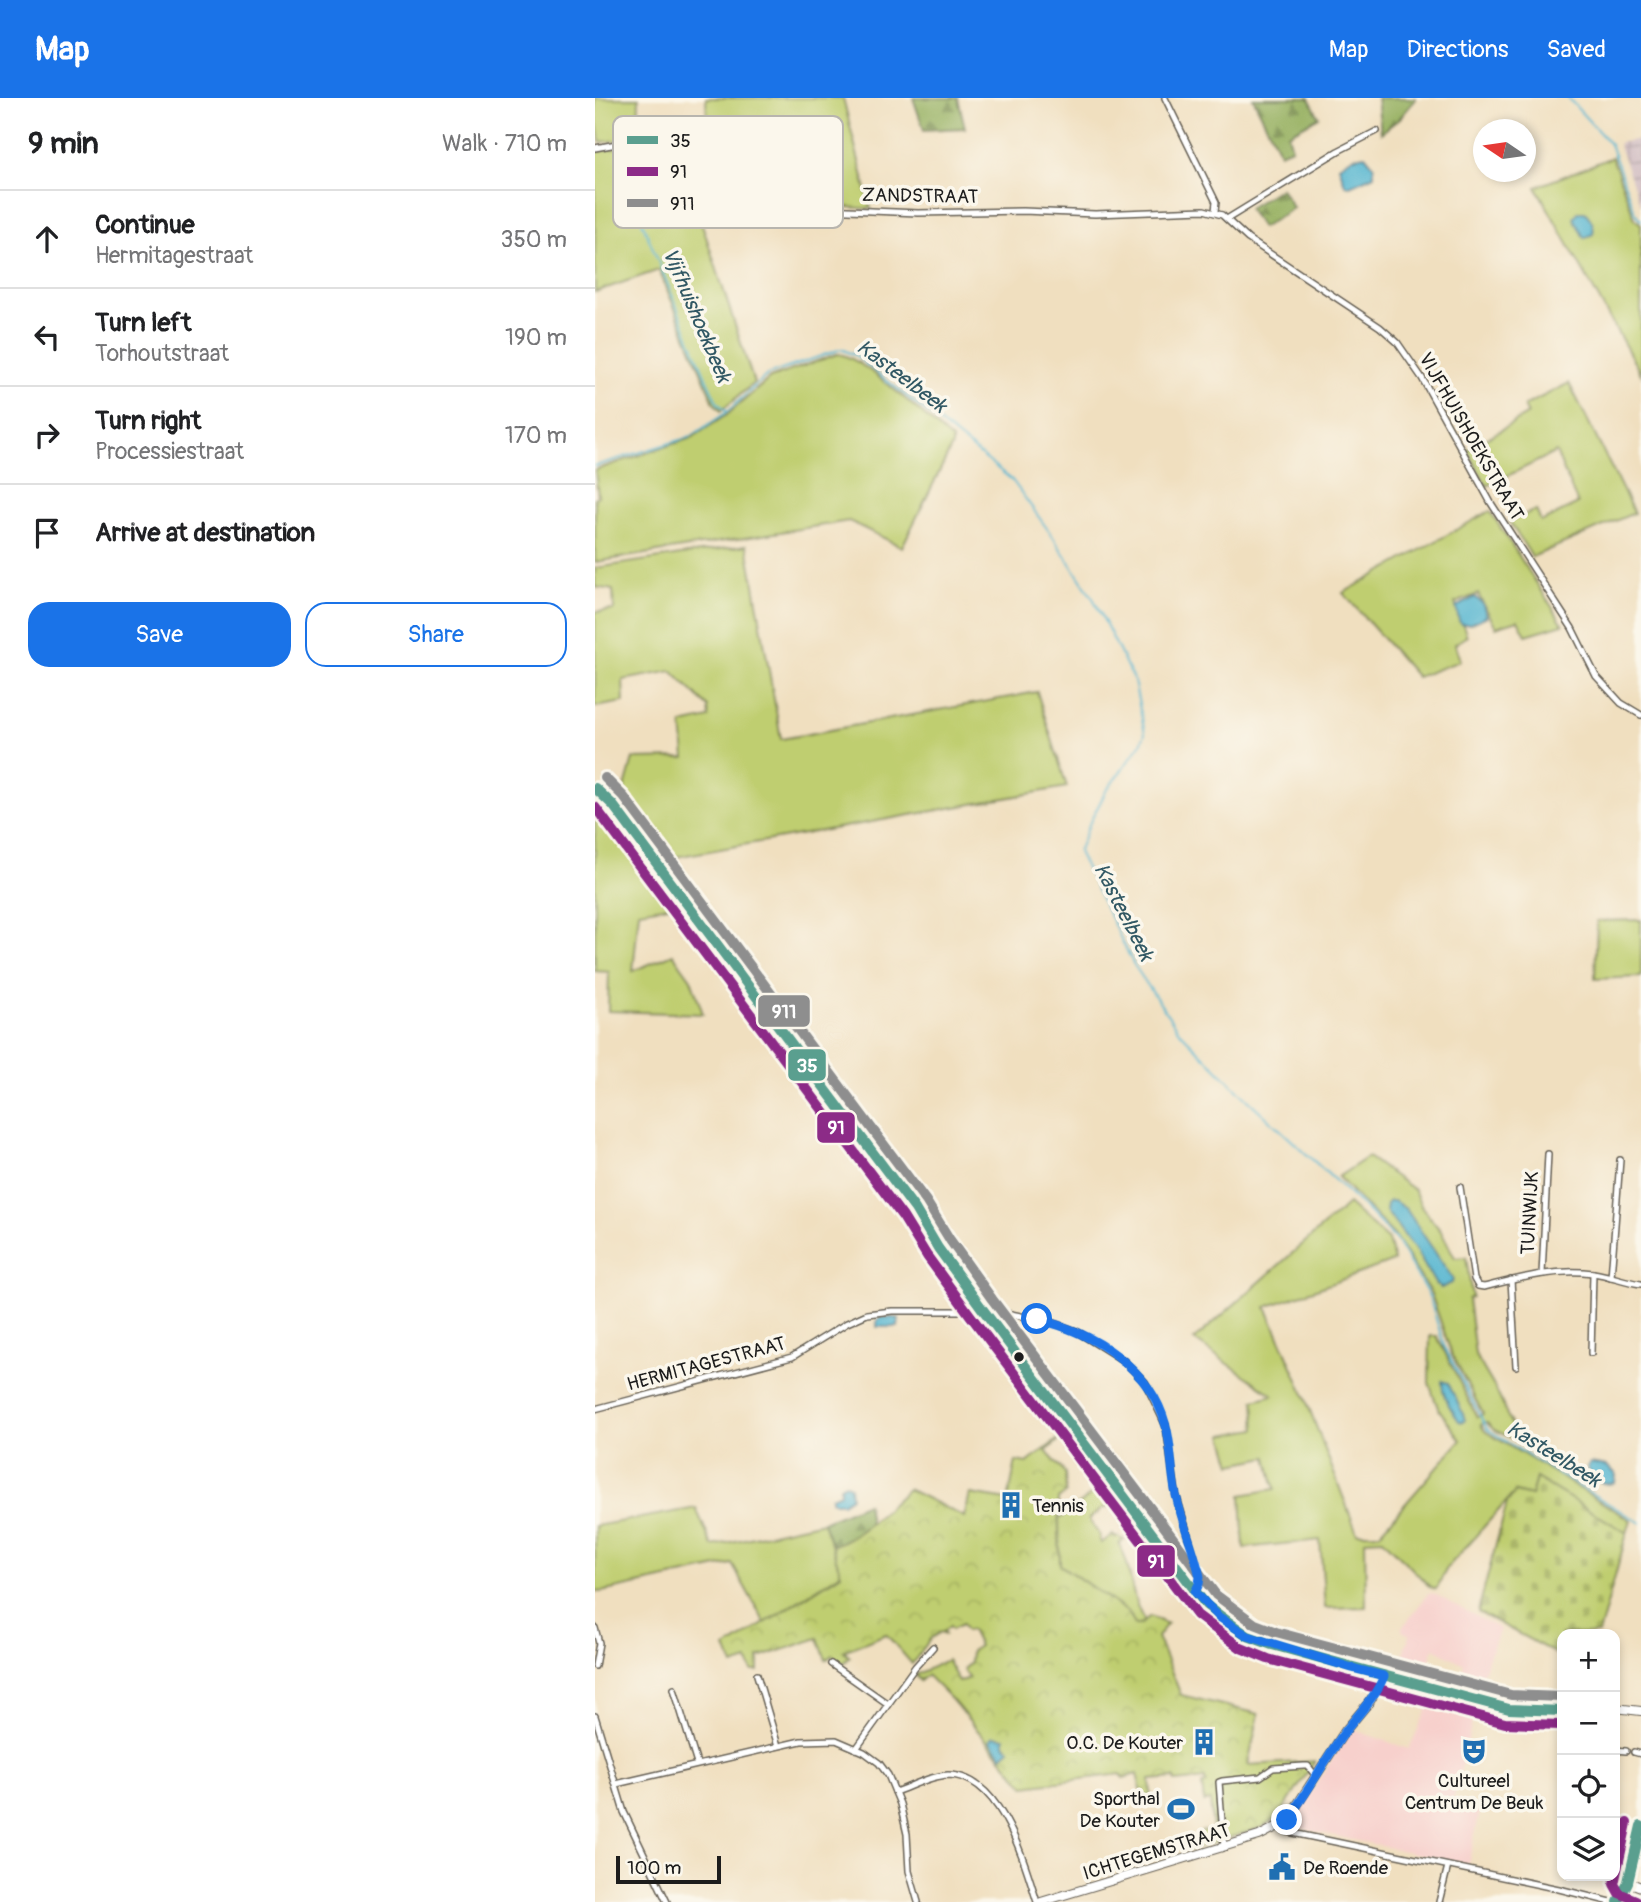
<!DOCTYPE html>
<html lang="en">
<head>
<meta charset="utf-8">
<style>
  :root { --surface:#fff; --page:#f6f6f6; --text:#202124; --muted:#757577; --line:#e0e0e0; --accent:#1a73e8 }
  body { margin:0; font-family:Pangolin,sans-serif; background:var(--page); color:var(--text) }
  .controls { position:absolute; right:21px; bottom:21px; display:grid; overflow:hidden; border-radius:14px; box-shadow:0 4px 10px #0003 }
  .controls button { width:63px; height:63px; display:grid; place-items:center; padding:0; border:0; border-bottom:2px solid var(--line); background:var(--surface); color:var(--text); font:35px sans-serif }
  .compass { position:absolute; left:878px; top:21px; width:63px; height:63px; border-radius:50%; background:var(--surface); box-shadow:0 4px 10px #0003; rotate:283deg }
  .scale { position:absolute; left:21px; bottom:18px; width:105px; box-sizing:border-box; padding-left:7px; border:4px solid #1c1c1c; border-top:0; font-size:19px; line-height:24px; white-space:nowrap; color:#1c1c1c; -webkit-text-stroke:5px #fbf7ec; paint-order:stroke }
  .stop { position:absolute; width:21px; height:21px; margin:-16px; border:5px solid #1a73e8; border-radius:50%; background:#fff }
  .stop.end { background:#1a73e8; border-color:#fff; box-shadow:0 2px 7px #0008 }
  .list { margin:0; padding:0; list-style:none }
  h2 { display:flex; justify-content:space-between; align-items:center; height:91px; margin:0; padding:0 28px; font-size:30px }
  h2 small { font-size:23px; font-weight:400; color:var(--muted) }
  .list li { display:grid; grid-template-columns:46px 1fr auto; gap:21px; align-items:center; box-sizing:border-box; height:98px; padding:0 28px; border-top:2px solid var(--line) }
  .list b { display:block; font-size:26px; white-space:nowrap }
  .list p { margin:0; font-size:23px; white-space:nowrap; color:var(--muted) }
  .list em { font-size:23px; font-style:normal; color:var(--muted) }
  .actions { display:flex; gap:14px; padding:21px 28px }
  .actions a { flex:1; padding:16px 0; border:2px solid var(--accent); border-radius:21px; text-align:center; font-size:24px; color:var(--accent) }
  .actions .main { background:var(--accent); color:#fff }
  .icon { flex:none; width:38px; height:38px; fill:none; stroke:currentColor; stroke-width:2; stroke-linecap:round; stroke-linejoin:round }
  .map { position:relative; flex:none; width:1046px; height:1804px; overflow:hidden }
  header { display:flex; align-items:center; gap:42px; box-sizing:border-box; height:98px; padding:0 35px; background:var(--accent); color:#fff }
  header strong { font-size:33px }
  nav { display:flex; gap:38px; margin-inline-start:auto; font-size:24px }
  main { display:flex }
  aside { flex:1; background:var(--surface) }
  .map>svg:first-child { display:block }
  .built { fill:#f7d0cc }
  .industrial { fill:url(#industrial-grid) }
  .grass { fill:#bfce70; stroke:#6e7546; stroke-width:2 }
  .forest { fill:url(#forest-firs); stroke:#5a663f; stroke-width:2 }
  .cemetery { fill:url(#cemetery-stones); stroke:#6e7546; stroke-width:2 }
  .park { fill:url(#park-crowns); stroke:#6e7546; stroke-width:2 }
  .water { fill:#50b3cf; stroke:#366876; stroke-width:2 }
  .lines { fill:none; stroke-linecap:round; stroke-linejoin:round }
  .stream { stroke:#50b3cf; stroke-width:2 }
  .street-casing { stroke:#666055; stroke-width:8 }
  .secondary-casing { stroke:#666055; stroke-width:10 }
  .street { stroke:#fff; stroke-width:5 }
  .secondary { stroke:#fff; stroke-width:8 }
  .bus-1-casing { stroke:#fbf7ec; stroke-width:16 }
  .bus-2-casing { stroke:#fbf7ec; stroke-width:16 }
  .bus-3-casing { stroke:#fbf7ec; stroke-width:16 }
  .bus-1 { stroke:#5a9f8f; stroke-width:10 }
  .bus-2 { stroke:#8c2b87; stroke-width:10 }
  .bus-3 { stroke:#8e8e8e; stroke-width:10 }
  .route { stroke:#1a73e8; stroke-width:9 }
  .bus-dot { fill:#1c1c1c; stroke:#fbf7ec; stroke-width:2.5 }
  .labels { text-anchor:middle; stroke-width:7; stroke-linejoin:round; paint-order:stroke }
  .street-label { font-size:19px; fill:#1c1c1c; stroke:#fbf7ec }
  .poi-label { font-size:19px; fill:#1c1c1c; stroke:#fbf7ec; text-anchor:start }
  .water-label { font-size:21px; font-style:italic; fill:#315864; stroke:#fbf7ec }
  .key { fill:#fbf7ec; stroke:#b8b5ae; stroke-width:2 }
  .key-label { font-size:19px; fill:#1c1c1c }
  .line-badge { stroke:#fbf7ec; stroke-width:2.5 }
  .badge-label { font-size:19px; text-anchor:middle; font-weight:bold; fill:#fff }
</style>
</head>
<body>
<header>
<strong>Map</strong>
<nav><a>Map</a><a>Directions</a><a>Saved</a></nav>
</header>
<main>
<aside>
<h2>9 min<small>Walk · 710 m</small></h2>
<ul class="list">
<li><svg class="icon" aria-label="ahead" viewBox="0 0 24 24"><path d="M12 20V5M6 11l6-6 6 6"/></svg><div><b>Continue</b><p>Hermitagestraat</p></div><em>350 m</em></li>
<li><svg class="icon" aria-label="left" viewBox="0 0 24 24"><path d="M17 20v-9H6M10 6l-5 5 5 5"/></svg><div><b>Turn left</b><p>Torhoutstraat</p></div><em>190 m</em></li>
<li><svg class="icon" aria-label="right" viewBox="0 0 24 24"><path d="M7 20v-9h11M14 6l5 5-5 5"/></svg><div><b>Turn right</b><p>Processiestraat</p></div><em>170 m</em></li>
<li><svg class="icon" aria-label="arrive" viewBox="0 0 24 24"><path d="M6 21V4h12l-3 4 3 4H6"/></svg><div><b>Arrive at destination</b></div></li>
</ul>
<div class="actions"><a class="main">Save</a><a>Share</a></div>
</aside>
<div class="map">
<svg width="1046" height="1804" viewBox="0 0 1046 1804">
  <defs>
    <pattern id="industrial-grid" width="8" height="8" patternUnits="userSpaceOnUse" patternTransform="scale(1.75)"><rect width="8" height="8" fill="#d2bec3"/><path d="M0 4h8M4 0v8" fill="none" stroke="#b4a3a7"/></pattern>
    <pattern id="forest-firs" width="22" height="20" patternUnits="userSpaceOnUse" patternTransform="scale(1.75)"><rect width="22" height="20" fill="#97b162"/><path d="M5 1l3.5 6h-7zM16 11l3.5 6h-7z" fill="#7a8f50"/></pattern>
    <pattern id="cemetery-stones" width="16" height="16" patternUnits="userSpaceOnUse" patternTransform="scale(1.75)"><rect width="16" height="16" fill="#bfce70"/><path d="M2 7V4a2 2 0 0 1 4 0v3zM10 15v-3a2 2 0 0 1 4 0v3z" fill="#a4b060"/></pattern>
    <pattern id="park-crowns" width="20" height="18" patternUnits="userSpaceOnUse" patternTransform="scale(1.75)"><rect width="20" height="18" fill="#bfce70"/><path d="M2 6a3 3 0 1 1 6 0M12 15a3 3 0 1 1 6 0" fill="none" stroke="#a4b060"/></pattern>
  </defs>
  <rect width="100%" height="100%" fill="#fbf7ec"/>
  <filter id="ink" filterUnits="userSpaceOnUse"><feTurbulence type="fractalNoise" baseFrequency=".0143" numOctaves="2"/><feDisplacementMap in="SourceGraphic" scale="14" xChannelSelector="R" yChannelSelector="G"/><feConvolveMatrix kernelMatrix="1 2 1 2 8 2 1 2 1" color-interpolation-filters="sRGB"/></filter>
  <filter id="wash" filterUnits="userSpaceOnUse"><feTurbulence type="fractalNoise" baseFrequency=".00686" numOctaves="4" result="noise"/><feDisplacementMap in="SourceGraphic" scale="28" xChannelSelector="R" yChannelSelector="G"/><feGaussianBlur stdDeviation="1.57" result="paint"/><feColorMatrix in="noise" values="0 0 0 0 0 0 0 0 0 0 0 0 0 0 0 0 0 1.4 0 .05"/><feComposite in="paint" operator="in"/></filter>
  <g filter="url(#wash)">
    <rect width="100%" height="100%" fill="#f0dfbf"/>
    <g class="built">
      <polygon points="838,1495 905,1531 878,1600 860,1595 869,1566 839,1550 827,1585 799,1578 815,1537 807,1533 807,1530 833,1496"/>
      <polygon points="838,1598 881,1609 857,1706 885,1713 873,1767 695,1728 756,1631 814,1651"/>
    </g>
    <polygon class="industrial" points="1046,41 1046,108 1023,45"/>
    <g class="grass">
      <polygon points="0,0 44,0 43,41 5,44 0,18"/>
      <polygon points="111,0 248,0 276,111 239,108 200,101 123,70 124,63 182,61 180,22 112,24"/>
      <polygon points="25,49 48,52 86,62 159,285 126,313 119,305 64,172 0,194 0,54"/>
      <polygon points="1017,59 1040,121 1046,126 1046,276 941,89"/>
      <path d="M 242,256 C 264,255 337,325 357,342 L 357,348 L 307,449 L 254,423 L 0,464 L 0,400 L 3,398 L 0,372 L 96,340 L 133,316 L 175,280 Z"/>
      <polygon points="974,285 1039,415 937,459 914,423 941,412 946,424 983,406 961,354 892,388 872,352 933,316 929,308"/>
      <polygon points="895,413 968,526 931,537 923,522 901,529 883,496 860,505 872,538 860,546 865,563 822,579 748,495"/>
      <polygon points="152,447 186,641 442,594 472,689 64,762 24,711 38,661 90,660 87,626 114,620 113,609 77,573 28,582 29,604 0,609 0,514 19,512 18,492 0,489 0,470"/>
      <polygon points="0,721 17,721 78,807 44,813 38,873 78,856 96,881 108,916 13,913 14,874 0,873"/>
      <polygon points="1046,822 1046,879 1000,881 1002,823"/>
      <polygon points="773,1059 819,1092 827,1110 846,1133 860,1160 871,1159 877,1199 873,1201 880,1256 901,1292 924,1344 899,1332 891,1324 886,1327 890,1333 1036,1422 1032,1435 941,1380 936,1399 920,1394 852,1470 841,1491 835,1489 788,1441 770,1442 771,1509 730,1510 725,1442 649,1450 646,1397 680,1391 672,1359 637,1366 628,1337 661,1331 659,1302 678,1297 599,1242 753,1106 793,1142 799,1163 671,1209 706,1289 762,1435 785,1435 866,1342 843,1310 834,1285 835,1238 842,1238 882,1319 888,1316 857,1257 836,1196 799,1137 743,1079"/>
      <path d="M 511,1386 L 524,1405 L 507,1411 L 494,1421 L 505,1438 L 504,1439 L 506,1445 L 518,1437 L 520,1440 L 523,1439 L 529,1442 L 524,1446 C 538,1470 534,1500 550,1523 L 545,1527 L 540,1527 L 534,1515 L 465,1467 L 464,1421 Z"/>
      <polygon points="101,1410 117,1448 228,1424 246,1475 170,1525 137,1466 6,1494 0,1493 0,1428"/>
    </g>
    <g class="forest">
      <polygon points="318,0 363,0 370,30 329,32"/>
      <polygon points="658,0 714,0 724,19 693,36 697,50 685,55"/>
      <polygon points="782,0 821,0 821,1 805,20 786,35"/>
      <polygon points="686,90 698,110 667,130 653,110"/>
      <polygon points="272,1405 275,1426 251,1443 237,1448 228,1424"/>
    </g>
    <polygon class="cemetery" points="941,1380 1032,1435 1004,1536 967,1536 967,1559 883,1514 912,1405 920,1394 936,1398"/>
    <path class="park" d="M 471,1335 L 473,1335 L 451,1353 L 470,1375 L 471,1395 L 463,1401 L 465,1467 L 534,1515 L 540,1527 L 545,1527 L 555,1518 L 572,1526 L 562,1539 L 586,1597 L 664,1616 L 653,1667 L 720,1663 L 683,1720 L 665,1730 L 596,1752 L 602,1740 L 606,1739 L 606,1733 L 618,1732 L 615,1703 L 609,1704 L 607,1687 L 611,1686 L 610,1681 L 580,1684 L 579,1680 L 555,1682 L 556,1699 L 547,1696 L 542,1676 L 528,1680 L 526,1676 L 430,1688 L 357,1602 L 332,1577 L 325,1583 L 320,1577 L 352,1562 L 364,1584 L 374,1580 L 368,1571 L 375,1565 L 376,1553 L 384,1548 L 376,1532 L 371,1533 L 367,1526 L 357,1531 L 355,1528 L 349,1533 L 350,1536 L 346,1534 L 336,1540 L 317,1566 L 291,1536 L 248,1553 L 255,1559 L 249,1565 L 243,1564 L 238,1557 L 231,1562 L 223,1540 L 164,1560 L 164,1573 L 157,1573 L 153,1563 L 138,1568 L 131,1550 L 246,1476 L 237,1448 C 267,1437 290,1412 313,1391 L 369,1419 L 375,1396 L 413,1402 L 421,1363 L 432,1365 Z"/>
    <g class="water">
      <polygon points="770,57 779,68 779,77 755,88 750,87 744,68 758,59"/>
      <path d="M 983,114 L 990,114 C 996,121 1000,127 998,136 L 989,140 L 979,120 Z"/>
      <polygon points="880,499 887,505 892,518 875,526 867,526 864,523 861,509"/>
      <polygon points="795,1103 799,1103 811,1111 858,1181 857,1185 846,1190 841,1187 821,1153 791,1113 792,1106"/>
      <polygon points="286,1219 304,1220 303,1229 282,1229 282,1222"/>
      <path d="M 847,1283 L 853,1285 C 859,1298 866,1308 870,1322 L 868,1324 L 864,1323 C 856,1311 847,1299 847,1283 Z"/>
      <path d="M 995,1365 L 1012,1368 L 1021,1376 L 1020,1385 C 1007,1388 997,1382 992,1369 Z"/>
      <polygon points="250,1385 255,1388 256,1399 247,1405 240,1405 236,1402 236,1399 245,1395 245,1388"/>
      <polygon points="398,1638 410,1640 410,1646 415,1651 407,1658 395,1642"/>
    </g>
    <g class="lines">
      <g class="stream">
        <polyline points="973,0 1015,46 1040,114 1046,122"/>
        <polyline points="39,53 28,70 29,80 112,282 122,304 131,313"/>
        <polyline points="0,368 95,339 132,314 172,277 246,251 260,257 417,382 456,436 499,502 539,583 550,635 546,646 511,693 495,724 483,754 539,867 583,932 654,1003 771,1111 801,1142 834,1198 850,1250 892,1331 937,1360 1046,1425"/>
      </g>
    </g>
  </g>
  <g filter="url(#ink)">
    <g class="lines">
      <defs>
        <g id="street">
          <polyline points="570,0 621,104 620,113"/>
          <polyline points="0,50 27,45 76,51 186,99 230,111 323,115 428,113 500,116 609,112 627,117 653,141 785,229 802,244 827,280 896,405 977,530 1001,578 1026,605 1046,617"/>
          <polyline points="632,121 743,53 782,33"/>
          <path d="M 865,1089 L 879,1181 L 883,1188 L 889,1189 C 925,1180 961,1170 998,1175 C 1014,1177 1030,1184 1046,1186"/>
          <polyline points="947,1176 953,1056"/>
          <polyline points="1016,1179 1025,1062"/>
          <polyline points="916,1182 921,1268"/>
          <polyline points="395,1219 402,1215 411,1215 459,1225 481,1233 529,1263 550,1284 571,1328 581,1396 605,1479 604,1486 600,1493"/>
          <polyline points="996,1255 998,1175"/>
          <polyline points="0,1311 197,1259 252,1225 272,1216 297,1213 381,1213 386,1209"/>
          <polyline points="0,1530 4,1545 0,1568"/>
          <polyline points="236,1566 293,1606"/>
          <polyline points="162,1577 183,1648"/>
          <polyline points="79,1591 102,1666"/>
          <polyline points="0,1618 29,1714 72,1804"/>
          <polyline points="261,1651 320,1569 338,1549"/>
          <polyline points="1020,1652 1031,1653"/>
          <polyline points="1039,1654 1046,1656"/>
          <polyline points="21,1686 206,1643 241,1642 269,1654 284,1665 293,1677 305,1706 312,1736 314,1773 323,1804"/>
          <path d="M 300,1694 C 317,1688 335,1678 353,1677 C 406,1677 429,1763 442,1804"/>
          <polyline points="685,1729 693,1734 964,1791 1016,1804"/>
          <polyline points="629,1749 624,1684 627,1683 665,1679 678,1670 709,1668 713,1668 720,1677"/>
          <polyline points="844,1804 853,1768"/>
        </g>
        <g id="secondary">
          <polyline points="0,690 18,707 320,1111 343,1150 386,1209 611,1507 653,1538 677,1547 914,1611 967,1613"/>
          <polyline points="1020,1610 1046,1613"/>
          <polyline points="1033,1784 1046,1789"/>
          <polyline points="446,1804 664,1738 691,1724 750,1633 775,1603 789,1578"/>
          <polyline points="1023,1804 1033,1784 1046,1728"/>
        </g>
      </defs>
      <use href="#street" class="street-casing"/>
      <use href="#secondary" class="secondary-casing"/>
      <use href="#street" class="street"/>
      <use href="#secondary" class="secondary"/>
      <defs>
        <g id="bus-1">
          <polyline points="0,690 18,707 320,1111 343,1150 386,1209 611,1507 653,1538 677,1547 914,1611 967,1613"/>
          <polyline points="1023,1804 1033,1784 1046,1728"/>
        </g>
        <g id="bus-2">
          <polyline points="0,709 308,1119 332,1158 375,1217 602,1517 646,1550 673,1561 910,1625 966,1627"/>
          <polyline points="1032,1725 1019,1786 1024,1795 1041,1802"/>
        </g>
        <polyline id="bus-3" points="10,680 29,699 331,1103 355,1142 397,1201 621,1497 660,1526 681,1534 916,1597 967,1599"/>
      </defs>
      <use href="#bus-1" class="bus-1-casing"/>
      <use href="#bus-2" class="bus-2-casing"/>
      <use href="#bus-3" class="bus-3-casing"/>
      <use href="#bus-1" class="bus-1"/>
      <use href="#bus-2" class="bus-2"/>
      <use href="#bus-3" class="bus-3"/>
    </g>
  </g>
  <g class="lines" filter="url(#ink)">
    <path class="route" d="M 442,1221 C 498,1234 556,1270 571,1328 C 577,1350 576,1374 581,1397 C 587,1425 599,1451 605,1479 L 604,1486 L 600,1494 L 624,1519 L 653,1538 L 757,1570 L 789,1578 C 780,1600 763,1616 749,1635 C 729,1663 713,1694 692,1722"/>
  </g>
  <defs>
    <symbol id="building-bare" viewBox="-9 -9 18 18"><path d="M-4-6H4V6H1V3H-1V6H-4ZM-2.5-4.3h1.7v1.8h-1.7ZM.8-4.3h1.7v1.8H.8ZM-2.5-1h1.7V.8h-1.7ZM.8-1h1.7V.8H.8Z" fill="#1f6fb2" stroke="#fbf7ec" stroke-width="2.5" paint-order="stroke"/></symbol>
    <symbol id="theatre-bare" viewBox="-9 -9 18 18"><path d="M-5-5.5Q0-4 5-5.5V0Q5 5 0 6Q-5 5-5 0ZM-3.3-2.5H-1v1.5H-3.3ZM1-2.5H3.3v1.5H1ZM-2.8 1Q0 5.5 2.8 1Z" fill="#1f6fb2" stroke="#fbf7ec" stroke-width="2.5" paint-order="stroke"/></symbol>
    <symbol id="stadium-bare" viewBox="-9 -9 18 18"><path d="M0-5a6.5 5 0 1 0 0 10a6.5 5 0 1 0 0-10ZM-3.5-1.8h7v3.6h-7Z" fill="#1f6fb2" stroke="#fbf7ec" stroke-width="2.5" paint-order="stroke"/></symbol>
    <symbol id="civic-bare" viewBox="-9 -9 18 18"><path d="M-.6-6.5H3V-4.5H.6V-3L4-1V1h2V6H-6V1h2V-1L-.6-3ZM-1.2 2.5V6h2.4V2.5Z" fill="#1f6fb2" stroke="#fbf7ec" stroke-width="2.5" paint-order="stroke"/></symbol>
  </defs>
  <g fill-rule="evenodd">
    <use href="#building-bare" x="397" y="1388" width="38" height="38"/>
    <use href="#building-bare" x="590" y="1625" width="38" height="38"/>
    <use href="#theatre-bare" x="860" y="1634" width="38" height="38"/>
    <use href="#stadium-bare" x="567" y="1692" width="38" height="38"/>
    <use href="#civic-bare" x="668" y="1750" width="38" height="38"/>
  </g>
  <circle class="bus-dot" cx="424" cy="1259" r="6"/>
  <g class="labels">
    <g class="street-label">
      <text transform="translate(325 97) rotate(1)" y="7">ZANDSTRAAT</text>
      <text transform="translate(877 338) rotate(60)" y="7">VIJFHUISHOEKSTRAAT</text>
      <text transform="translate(934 1115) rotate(-87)" y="7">TUINWIJK</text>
      <text transform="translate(111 1265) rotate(-15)" y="7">HERMITAGESTRAAT</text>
      <text transform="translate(561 1753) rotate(-17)" y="7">ICHTEGEMSTRAAT</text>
    </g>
    <g class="poi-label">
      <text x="437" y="1414">Tennis</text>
      <text x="588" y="1651" text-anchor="end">O.C. De Kouter</text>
      <text x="879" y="1689" text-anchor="middle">Cultureel<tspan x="879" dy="22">Centrum De Beuk</tspan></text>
      <text x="565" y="1707" text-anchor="end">Sporthal<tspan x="565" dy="22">De Kouter</tspan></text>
      <text x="708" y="1776">De Roende</text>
    </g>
    <g class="water-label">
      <text transform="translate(102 217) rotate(67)" y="7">Vijfhuishoekbeek</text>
      <text transform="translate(307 278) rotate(37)" y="7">Kasteelbeek</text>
      <text transform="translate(529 814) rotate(63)" y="7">Kasteelbeek</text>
      <text transform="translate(959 1356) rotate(32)" y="7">Kasteelbeek</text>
    </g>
  </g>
  <rect x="18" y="18" width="230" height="112" rx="10" class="key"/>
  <rect x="32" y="38" width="31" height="8" fill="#5a9f8f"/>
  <rect x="32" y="69" width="31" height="9" fill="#8c2b87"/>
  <rect x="32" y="101" width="31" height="8" fill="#8e8e8e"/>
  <g class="key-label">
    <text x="75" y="49">35</text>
    <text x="75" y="80">91</text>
    <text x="75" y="112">911</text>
  </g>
  <g class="line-badge">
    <rect x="162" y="896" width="54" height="34" rx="7" fill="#8e8e8e"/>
    <rect x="192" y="950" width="40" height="34" rx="7" fill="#5a9f8f"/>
    <rect x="221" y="1013" width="40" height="33" rx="7" fill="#8c2b87"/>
    <rect x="541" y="1446" width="40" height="34" rx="7" fill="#8c2b87"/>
  </g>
  <g class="badge-label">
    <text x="189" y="920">911</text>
    <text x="212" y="974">35</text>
    <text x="241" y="1036">91</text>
    <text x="561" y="1470">91</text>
  </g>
</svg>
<div class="controls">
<button>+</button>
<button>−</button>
<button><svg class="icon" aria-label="locate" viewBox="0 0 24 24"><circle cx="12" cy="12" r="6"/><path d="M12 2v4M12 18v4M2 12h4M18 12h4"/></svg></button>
<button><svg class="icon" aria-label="layers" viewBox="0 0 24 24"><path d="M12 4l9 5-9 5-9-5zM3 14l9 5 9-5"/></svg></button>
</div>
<svg class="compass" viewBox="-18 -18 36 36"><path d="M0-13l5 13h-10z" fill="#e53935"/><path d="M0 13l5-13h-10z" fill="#757577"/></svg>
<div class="scale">100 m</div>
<div class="stop" style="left:442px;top:1221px"></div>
<div class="stop end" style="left:692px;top:1722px"></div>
</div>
</main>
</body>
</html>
